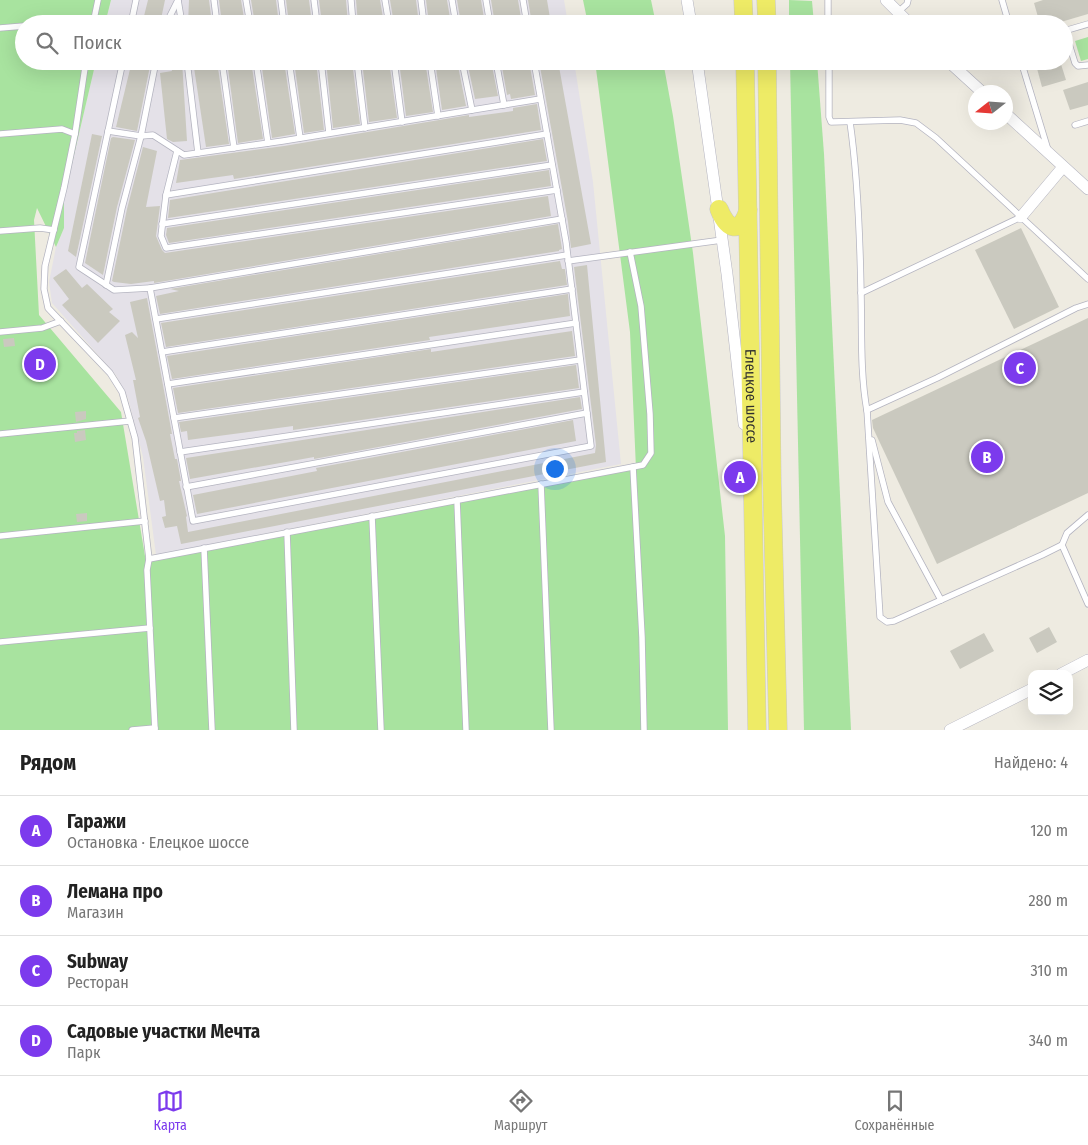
<!DOCTYPE html>
<html lang="ru">
<head>
<meta charset="utf-8">
<style>
  :root { --surface:#fff; --page:#f6f6f6; --text:#222; --muted:#767676; --line:#e0e0e0; --accent:#7c3aed }
  body { margin:0; font-family:"Fira Sans Condensed",sans-serif; background:var(--page); color:var(--text) }
  .controls { position:absolute; right:15px; bottom:15px; display:grid; overflow:hidden; border-radius:10px; box-shadow:0 5px 20px #0002 }
  .controls button { width:45px; height:45px; display:grid; place-items:center; padding:0; border:0; border-bottom:1px solid var(--line); background:var(--surface); color:var(--text); font:25px sans-serif }
  .compass { position:absolute; left:968px; top:85px; width:45px; height:45px; border-radius:50%; background:var(--surface); box-shadow:0 5px 20px #0002; rotate:253deg }
  .you { position:absolute; left:554px; top:468px; width:18px; height:18px; margin:-12px; border:4px solid #fff; border-radius:50%; background:#1a73e8; box-shadow:0 0 0 8px #1a73e833 }
  .badge { display:grid; place-items:center; width:32px; height:32px; border-radius:50%; background:var(--accent); color:#fff; font-size:16px; font-weight:700 }
  .pin { position:absolute; translate:-50% -50%; border:2px solid #fff; box-shadow:0 1px 5px #0006 }
  .list { margin:0; padding:0; list-style:none }
  h2 { display:flex; justify-content:space-between; align-items:center; height:65px; margin:0; padding:0 20px; font-size:21px }
  h2 small { font-size:16px; font-weight:400; color:var(--muted) }
  .list li { display:grid; grid-template-columns:32px 1fr auto; gap:15px; align-items:center; box-sizing:border-box; height:70px; padding:0 20px; border-top:1px solid var(--line) }
  .list b { display:block; font-size:19px; white-space:nowrap }
  .list p { margin:0; font-size:16px; white-space:nowrap; color:var(--muted) }
  .list em { font-size:16px; font-style:normal; color:var(--muted) }
  .icon { flex:none; width:28px; height:28px; fill:none; stroke:currentColor; stroke-width:2; stroke-linecap:round; stroke-linejoin:round }
  .map { position:relative; flex:none; width:1088px; height:730px; overflow:hidden }
  .search { position:absolute; background:var(--surface); box-shadow:0 5px 20px #0002; left:15px; right:15px; top:15px; height:55px; display:flex; align-items:center; gap:12px; box-sizing:border-box; padding:0 18px; border-radius:28px; color:var(--muted); font-size:19px }
  .sheet { height:345px; background:var(--surface) }
  nav { display:flex; justify-content:space-around; align-items:center; box-sizing:border-box; height:70px; border-top:1px solid var(--line); background:var(--surface); font-size:14px; color:var(--muted) }
  nav a { display:grid; justify-items:center; gap:2px }
  nav .on { color:var(--accent) }
  .map>svg:first-child { display:block }
  .industrial { fill:#e4e1e8 }
  .green { fill:#a8e39f }
  .building { fill:#cac9bf }
  .lines { fill:none; stroke-linecap:round; stroke-linejoin:round }
  .service-casing { stroke:#b4b4c0; stroke-width:7 }
  .minor-casing { stroke:#b4b4c0; stroke-width:12 }
  .primary-casing { stroke:#c9c9c9; stroke-width:19 }
  .service { stroke:#fff; stroke-width:5.5 }
  .minor { stroke:#fff; stroke-width:11 }
  .primary { stroke:#eeeb66; stroke-width:18 }
  .labels { text-anchor:middle; stroke-width:5; stroke-linejoin:round; paint-order:stroke }
  .street-label { font-size:15px; fill:#2e2e2e; stroke:#fff }
</style>
</head>
<body>
<div class="map">
<svg width="1088" height="730" viewBox="0 0 1088 730">
  <rect width="100%" height="100%" fill="#eeebe1"/>
  <g class="industrial">
    <polygon points="111,0 564,0 568,24 105,24"/>
    <polygon points="96,61 574,61 593,182 621,464 156,555 143,457 128,398 116,375 52,303 49,282 56,247 64,228 64,198"/>
  </g>
  <g class="green">
    <polygon points="0,0 111,0 105,24 24,24 24,61 96,61 64,198 64,228 56,247 37,208 34,220 39,315 121,412 146,562 636,469 630,332 595,61 663,61 673,116 693,253 725,536 728,730 0,730"/>
    <polygon points="583,0 651,0 656,24 588,24"/>
    <polygon points="789,0 812,1 814,24 789,24"/>
    <polygon points="1088,37 1088,59 1081,61 1075,41"/>
    <polygon points="790,61 817,61 824,154 851,730 804,730"/>
  </g>
  <g class="building">
    <polygon points="148,0 165,0 160,24 142,24"/>
    <polygon points="189,0 209,0 212,24 188,24"/>
    <polygon points="219,0 241,0 245,24 222,24"/>
    <polygon points="251,0 276,0 279,24 255,24"/>
    <polygon points="286,0 309,0 312,24 289,24"/>
    <polygon points="319,0 346,0 348,24 322,24"/>
    <polygon points="356,0 380,0 384,24 358,24"/>
    <polygon points="390,0 416,0 419,24 394,24"/>
    <polygon points="426,0 447,0 451,24 429,24"/>
    <polygon points="457,0 481,0 485,24 461,24"/>
    <polygon points="491,0 518,0 522,24 495,24"/>
    <polygon points="528,0 547,0 551,24 532,24"/>
    <polygon points="1043,0 1088,0 1088,14 1054,24 1040,24 1034,3"/>
    <polygon points="132,61 151,61 137,131 116,127"/>
    <polygon points="170,61 182,61 187,141 173,142 167,139 160,73 172,71"/>
    <polygon points="193,61 217,61 229,144 206,147"/>
    <polygon points="227,61 251,61 263,139 238,143"/>
    <polygon points="261,61 284,61 295,134 272,138"/>
    <polygon points="294,61 316,61 324,130 304,133"/>
    <polygon points="326,61 352,61 360,124 333,128"/>
    <polygon points="362,61 389,61 397,118 369,122"/>
    <polygon points="399,61 425,61 433,112 406,116"/>
    <polygon points="435,61 457,61 466,106 442,110"/>
    <polygon points="467,61 491,61 498,96 475,99"/>
    <polygon points="501,61 529,61 535,95 511,99 510,94 507,95"/>
    <polygon points="539,61 558,61 591,244 571,248 568,222"/>
    <polygon points="1035,61 1060,61 1066,80 1042,87"/>
    <polygon points="1088,82 1088,105 1070,110 1063,90"/>
    <polygon points="537,104 541,130 234,179 233,175 176,183 180,160 284,146 469,115 469,117 513,111 513,108"/>
    <polygon points="92,134 102,136 76,257 68,251"/>
    <polygon points="113,137 135,140 117,207 103,275 85,263 111,138"/>
    <polygon points="543,139 547,161 168,218 170,200"/>
    <polygon points="143,147 157,151 146,207 160,206 156,236 162,250 165,253 548,196 551,216 154,283 154,281 131,284 114,282 112,281 127,209"/>
    <polygon points="549,170 551,186 169,243 166,235 167,228"/>
    <polygon points="558,224 562,249 559,250 559,251 160,314 156,296 179,291 170,289"/>
    <polygon points="1021,228 1059,307 1014,329 975,250"/>
    <polygon points="560,261 562,269 565,269 567,285 166,347 161,323"/>
    <polygon points="587,265 606,462 181,544 177,526 165,528 162,517 166,516 164,500 160,501 146,441 138,418 140,417 133,380 136,380 125,335 132,332 138,338 130,302 147,298 172,434 170,434 175,459 177,459 181,481 179,481 187,516 186,517 188,532 595,453 596,445 574,267"/>
    <polygon points="66,269 82,288 87,284 113,309 109,312 120,321 98,343 62,305 69,299 53,278"/>
    <polygon points="568,294 570,316 429,337 430,340 172,379 167,356"/>
    <polygon points="1088,318 1088,493 937,564 873,428 872,420"/>
    <polygon points="572,331 575,356 178,413 173,388 431,349 431,352"/>
    <polygon points="14,338 15,346 4,347 3,339"/>
    <polygon points="576,365 579,388 293,430 293,426 188,440 187,431 181,432 179,422"/>
    <polygon points="580,397 582,409 314,459 314,457 190,479 186,458"/>
    <polygon points="86,411 86,419 76,422 75,412"/>
    <polygon points="573,420 576,441 197,514 193,495 317,471 316,468"/>
    <polygon points="85,430 86,440 75,442 74,433 77,433 77,431"/>
    <polygon points="87,513 87,521 77,522 76,514"/>
    <polygon points="1049,627 1057,642 1037,653 1029,638"/>
    <polygon points="984,633 994,651 960,669 950,651"/>
  </g>
  <g class="lines">
    <defs>
      <g id="service">
        <polyline points="178,0 182,24"/>
        <polyline points="214,0 217,24"/>
        <polyline points="246,0 250,24"/>
        <polyline points="281,0 284,24"/>
        <polyline points="314,0 317,24"/>
        <polyline points="351,0 353,24"/>
        <polyline points="385,0 389,24"/>
        <polyline points="421,0 424,24"/>
        <polyline points="452,0 456,24"/>
        <polyline points="486,0 490,24"/>
        <polyline points="523,0 527,24"/>
        <polyline points="828,0 828,24"/>
        <polyline points="1002,0 1009,24"/>
        <polyline points="898,12 907,4 908,0"/>
        <polyline points="42,24 79,20 84,24"/>
        <polyline points="93,24 98,0"/>
        <polyline points="131,24 136,0"/>
        <polyline points="166,24 178,0"/>
        <polyline points="0,28 24,26"/>
        <polyline points="1064,31 1088,24"/>
        <polyline points="1065,31 1075,63 1078,66 1088,65"/>
        <polyline points="86,61 75,134 64,188 45,266 44,289 48,308 110,373 122,392 135,438 149,559 643,465 651,453 650,414 641,306 630,252"/>
        <polyline points="123,61 79,267 114,290 150,288 193,521 591,446 566,242 534,61"/>
        <polyline points="187,61 198,153"/>
        <polyline points="222,61 234,148"/>
        <polyline points="256,61 268,143"/>
        <polyline points="289,61 300,138"/>
        <polyline points="321,61 329,133"/>
        <polyline points="357,61 365,128"/>
        <polyline points="394,61 402,122"/>
        <polyline points="430,61 438,116"/>
        <polyline points="462,61 472,110"/>
        <polyline points="496,61 504,105"/>
        <polyline points="829,61 829,117 831,122 900,120 916,123 936,138 1088,279"/>
        <polyline points="1021,61 1048,150"/>
        <path d="M 850,122 C 858,178 860,236 861,293 C 862,332 860,372 867,411"/>
        <polyline points="1075,125 1088,121"/>
        <polyline points="108,131 141,136 153,135 184,155 283,141 540,99"/>
        <polyline points="0,134 62,129 75,134"/>
        <polyline points="177,151 166,195 547,134"/>
        <polyline points="166,195 161,236 166,248 557,190"/>
        <polyline points="162,224 552,165"/>
        <polyline points="0,231 40,228 54,230"/>
        <polyline points="568,261 722,240"/>
        <polyline points="106,285 122,208 141,136 156,61"/>
        <polyline points="150,288 562,219"/>
        <polyline points="861,293 1021,217"/>
        <polyline points="1088,304 1076,308 937,378 867,410 880,617 887,622 894,621 1042,555 1062,545 1067,533 1088,515"/>
        <polyline points="156,319 567,255"/>
        <polyline points="0,332 42,328 61,321"/>
        <polyline points="162,352 572,289"/>
        <polyline points="168,384 576,323"/>
        <polyline points="174,418 580,360"/>
        <polyline points="0,434 130,421"/>
        <polyline points="872,440 888,502 941,600"/>
        <polyline points="180,452 584,392"/>
        <polyline points="633,467 642,637 644,730"/>
        <polyline points="541,484 551,730"/>
        <polyline points="186,487 587,413"/>
        <polyline points="457,500 466,730"/>
        <polyline points="372,516 381,730"/>
        <polyline points="287,532 294,730"/>
        <polyline points="0,536 145,521"/>
        <polyline points="1062,545 1088,604"/>
        <polyline points="204,548 212,730"/>
        <polyline points="149,559 147,570 155,730"/>
        <polyline points="0,642 150,628"/>
        <polyline points="132,730 155,728"/>
      </g>
      <g id="minor">
        <polyline points="687,0 691,24"/>
        <polyline points="886,0 910,24"/>
        <polyline points="697,61 727,274 744,424"/>
        <polyline points="948,61 982,92"/>
        <polyline points="1006,114 1088,189"/>
        <polyline points="1021,217 1063,167"/>
        <polyline points="1061,674 1088,660"/>
        <polyline points="950,730 1032,689"/>
      </g>
      <g id="primary">
        <polyline points="743,0 744,24"/>
        <polyline points="766,0 767,24"/>
        <path id="s1" d="M 745,61 L 757,730"/>
        <polyline points="767,61 772,484 778,730"/>
        <path d="M 719,209 C 727,230 741,235 748,210"/>
      </g>
    </defs>
    <use href="#service" class="service-casing"/>
    <use href="#minor" class="minor-casing"/>
    <use href="#primary" class="primary-casing"/>
    <use href="#service" class="service"/>
    <use href="#minor" class="minor"/>
    <use href="#primary" class="primary"/>
  </g>
  <g class="labels">
    <g class="street-label">
      <text dy="5" stroke="none"><textPath href="#s1" startOffset="335">Елецкое шоссе</textPath></text>
    </g>
  </g>
</svg>
<div class="controls">
<button><svg class="icon" aria-label="layers" viewBox="0 0 24 24"><path d="M12 4l9 5-9 5-9-5zM3 14l9 5 9-5"/></svg></button>
</div>
<svg class="compass" viewBox="-18 -18 36 36"><path d="M0-13l5 13h-10z" fill="#e53935"/><path d="M0 13l5-13h-10z" fill="#767676"/></svg>
<div class="you"></div>
<div class="pin badge" style="left:740px;top:477px">A</div>
<div class="pin badge" style="left:987px;top:457px">B</div>
<div class="pin badge" style="left:1020px;top:368px">C</div>
<div class="pin badge" style="left:40px;top:364px">D</div>
<div class="search"><svg class="icon" aria-label="search" viewBox="0 0 24 24"><circle cx="10" cy="10" r="6"/><path d="M15 15l6 6"/></svg>Поиск</div>
</div>
<section class="sheet">
<h2>Рядом<small>Найдено: 4</small></h2>
<ul class="list">
<li><span class="badge">A</span><div><b>Гаражи</b><p>Остановка · Елецкое шоссе</p></div><em>120 m</em></li>
<li><span class="badge">B</span><div><b>Лемана про</b><p>Магазин</p></div><em>280 m</em></li>
<li><span class="badge">C</span><div><b>Subway</b><p>Ресторан</p></div><em>310 m</em></li>
<li><span class="badge">D</span><div><b>Садовые участки Мечта</b><p>Парк</p></div><em>340 m</em></li>
</ul>
</section>
<nav>
<a class="on"><svg class="icon" aria-label="map" viewBox="0 0 24 24"><path d="M3 6l6-2 6 2 6-2v14l-6 2-6-2-6 2zM9 4v14M15 6v14"/></svg>Карта</a>
<a><svg class="icon" aria-label="directions" viewBox="0 0 24 24"><path d="M12 3l9 9-9 9-9-9zM9 14v-3h6M13 9l2 2-2 2"/></svg>Маршрут</a>
<a><svg class="icon" aria-label="saved" viewBox="0 0 24 24"><path d="M7 4h10v16l-5-4-5 4z"/></svg>Сохранённые</a>
</nav>
</body>
</html>
